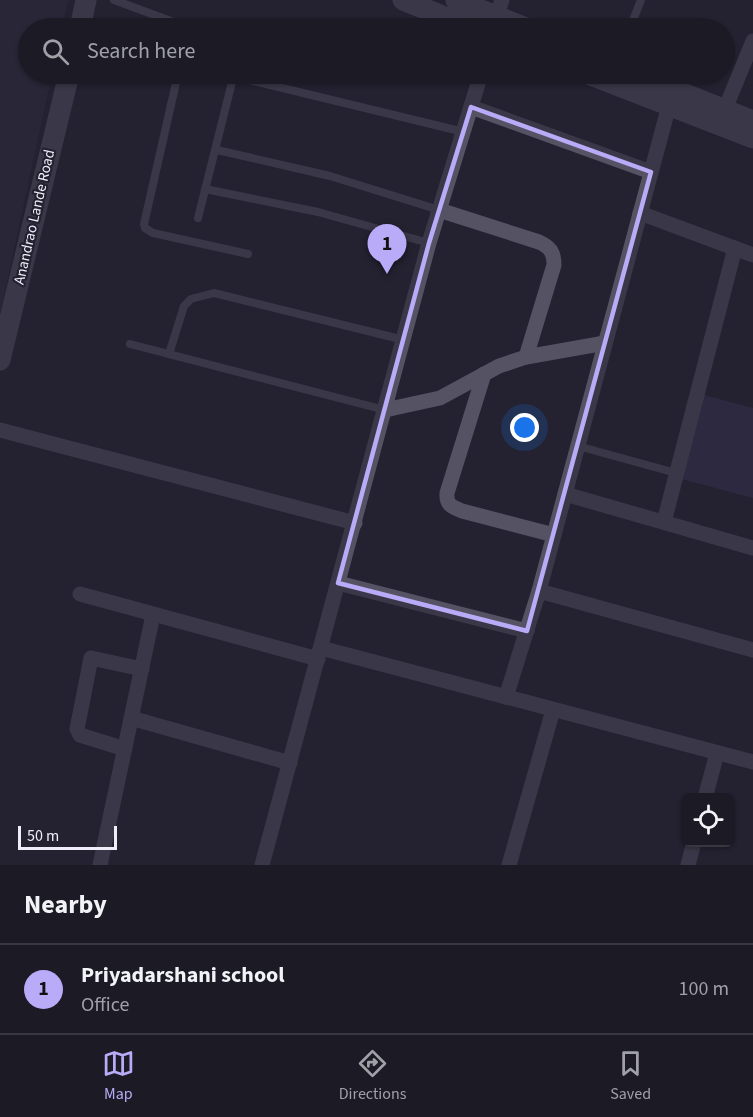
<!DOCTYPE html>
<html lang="en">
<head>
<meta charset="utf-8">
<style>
  :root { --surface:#1b1a25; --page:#24232d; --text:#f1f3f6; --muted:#a0a1a7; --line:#393842; --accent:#b9abf7 }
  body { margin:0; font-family:"Source Sans 3",sans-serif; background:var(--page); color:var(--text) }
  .controls { position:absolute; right:18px; bottom:18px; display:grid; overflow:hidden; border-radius:9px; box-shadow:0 2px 4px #0004 }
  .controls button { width:54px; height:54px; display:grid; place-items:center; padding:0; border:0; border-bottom:2px solid var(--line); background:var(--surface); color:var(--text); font:30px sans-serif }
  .scale { position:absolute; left:18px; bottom:15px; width:99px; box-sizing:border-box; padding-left:6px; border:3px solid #efedf8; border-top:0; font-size:16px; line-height:21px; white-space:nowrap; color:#efedf8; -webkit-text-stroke:4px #242231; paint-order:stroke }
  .you { position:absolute; left:525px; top:428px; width:21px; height:21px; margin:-15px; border:4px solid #fff; border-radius:50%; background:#1a73e8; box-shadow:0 0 0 9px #1a73e833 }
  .badge { display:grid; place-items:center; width:39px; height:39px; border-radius:50%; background:var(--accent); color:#111; font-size:20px; font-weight:700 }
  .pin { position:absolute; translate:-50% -50px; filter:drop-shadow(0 2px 3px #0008) }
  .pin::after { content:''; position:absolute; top:32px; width:21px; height:18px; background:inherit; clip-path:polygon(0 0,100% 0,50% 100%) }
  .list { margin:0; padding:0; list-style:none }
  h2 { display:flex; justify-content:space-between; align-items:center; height:78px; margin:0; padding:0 24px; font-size:26px }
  h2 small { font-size:20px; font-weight:400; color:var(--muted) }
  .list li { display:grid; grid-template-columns:39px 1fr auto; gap:18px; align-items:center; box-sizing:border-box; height:90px; padding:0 24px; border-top:2px solid var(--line) }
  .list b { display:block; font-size:22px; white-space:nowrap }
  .list p { margin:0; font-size:20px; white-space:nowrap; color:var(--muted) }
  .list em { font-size:20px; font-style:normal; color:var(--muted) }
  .icon { flex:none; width:33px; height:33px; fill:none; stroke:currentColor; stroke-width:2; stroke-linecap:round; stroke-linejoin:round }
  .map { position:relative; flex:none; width:753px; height:865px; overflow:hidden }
  .search { position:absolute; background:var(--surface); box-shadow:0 2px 4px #0004; left:18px; right:18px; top:18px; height:66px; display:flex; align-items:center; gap:15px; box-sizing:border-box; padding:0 21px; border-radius:33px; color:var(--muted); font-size:22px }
  .sheet { height:168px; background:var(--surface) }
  nav { display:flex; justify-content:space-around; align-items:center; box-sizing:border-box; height:84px; border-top:2px solid var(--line); background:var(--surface); font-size:16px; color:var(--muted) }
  nav a { display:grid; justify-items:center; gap:3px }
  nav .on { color:var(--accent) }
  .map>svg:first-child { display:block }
  .built { fill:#2e2a3f }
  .green { fill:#393254 }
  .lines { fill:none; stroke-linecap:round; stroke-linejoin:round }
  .lane { stroke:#555264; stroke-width:8 }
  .street { stroke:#555264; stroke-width:15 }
  .secondary { stroke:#555264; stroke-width:21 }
  .marked { fill:none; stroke:#b9abf7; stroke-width:4.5; stroke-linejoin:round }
  .labels { text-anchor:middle; stroke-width:4.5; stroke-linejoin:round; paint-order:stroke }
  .street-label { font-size:15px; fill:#efedf8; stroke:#242231 }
</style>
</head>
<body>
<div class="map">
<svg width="753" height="865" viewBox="0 0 753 865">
  <rect width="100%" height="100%" fill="#242231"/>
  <polygon class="built" points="0,0 68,0 62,28 28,28 28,74 52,74 0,314"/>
  <polygon class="green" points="703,395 753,408 753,498 682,479"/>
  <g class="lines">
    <g class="lane">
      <polyline points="114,0 179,24 186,28"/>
      <polyline points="630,28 641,0"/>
      <polyline points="178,74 144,224 145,228 153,233 248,254"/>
      <polyline points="233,76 464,132"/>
      <polyline points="217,150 330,176 439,210"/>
      <polyline points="205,189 318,212 429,243"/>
      <polyline points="198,218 234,74"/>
      <polyline points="130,344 385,410"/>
      <polyline points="169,354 184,306 191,299 214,293 404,340"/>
      <polyline points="578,446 676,473"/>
    </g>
    <g class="street">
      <polyline points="493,28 502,0"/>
      <polyline points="471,107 651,172"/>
      <polyline points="721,119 753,41"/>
      <path d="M 439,210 L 539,242 C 550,247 554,252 554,265 L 526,357"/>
      <polyline points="640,213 753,255"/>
      <path d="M 484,374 L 447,493 C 446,505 452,507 462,511 L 554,535"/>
      <polyline points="385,410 440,398 499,366 526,357 605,343"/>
      <polyline points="0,430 355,523"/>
      <polyline points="565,494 753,548"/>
      <polyline points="664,522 735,248"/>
      <polyline points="338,583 527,631"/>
      <polyline points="539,591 753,650"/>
      <polyline points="80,594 318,659"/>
      <polyline points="321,648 753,762"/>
      <polyline points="506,697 539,591 671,98"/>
      <polyline points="131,718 290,763"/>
      <polyline points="125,749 80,735 77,729 91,658 142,669"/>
      <polyline points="705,798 717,753"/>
      <polyline points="100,865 153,615"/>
      <polyline points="262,865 429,243 481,74"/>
      <polyline points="509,865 553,710"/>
      <polyline points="688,865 694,842"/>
    </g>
    <g class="secondary">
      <polyline points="403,0 472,28"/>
      <polyline points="456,0 526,28"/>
      <polyline points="80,28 86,0"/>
      <polyline points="588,74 753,138"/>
      <polyline points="635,74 753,121"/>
      <polyline points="0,360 69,74"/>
    </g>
  </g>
  <path d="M0 0H753V865H0ZM 471,107 L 651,172 L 527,631 L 338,583 L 429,243 Z" fill="#242231" fill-opacity=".55" fill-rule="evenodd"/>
  <path class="marked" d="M 471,107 L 651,172 L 527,631 L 338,583 L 429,243 Z"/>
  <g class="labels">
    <g class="street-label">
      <text transform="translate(34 217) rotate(-77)" y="5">Anandrao Lande Road</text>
    </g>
  </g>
</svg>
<div class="controls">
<button><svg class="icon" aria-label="locate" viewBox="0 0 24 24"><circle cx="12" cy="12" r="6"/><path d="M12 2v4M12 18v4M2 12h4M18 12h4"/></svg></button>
</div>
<div class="scale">50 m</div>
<div class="you"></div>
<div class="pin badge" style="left:387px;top:274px">1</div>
<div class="search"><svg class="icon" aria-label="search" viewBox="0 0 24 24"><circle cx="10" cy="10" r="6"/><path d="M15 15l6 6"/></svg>Search here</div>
</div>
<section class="sheet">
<h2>Nearby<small></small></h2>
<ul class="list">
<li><span class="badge">1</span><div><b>Priyadarshani school</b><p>Office</p></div><em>100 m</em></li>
</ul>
</section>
<nav>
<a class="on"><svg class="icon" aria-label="map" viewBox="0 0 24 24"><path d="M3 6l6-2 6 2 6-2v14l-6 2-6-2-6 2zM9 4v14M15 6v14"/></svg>Map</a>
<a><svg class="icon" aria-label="directions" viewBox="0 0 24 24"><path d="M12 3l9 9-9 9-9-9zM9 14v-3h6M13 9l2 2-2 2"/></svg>Directions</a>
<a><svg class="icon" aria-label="saved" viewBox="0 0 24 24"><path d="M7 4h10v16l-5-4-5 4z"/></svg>Saved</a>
</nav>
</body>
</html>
